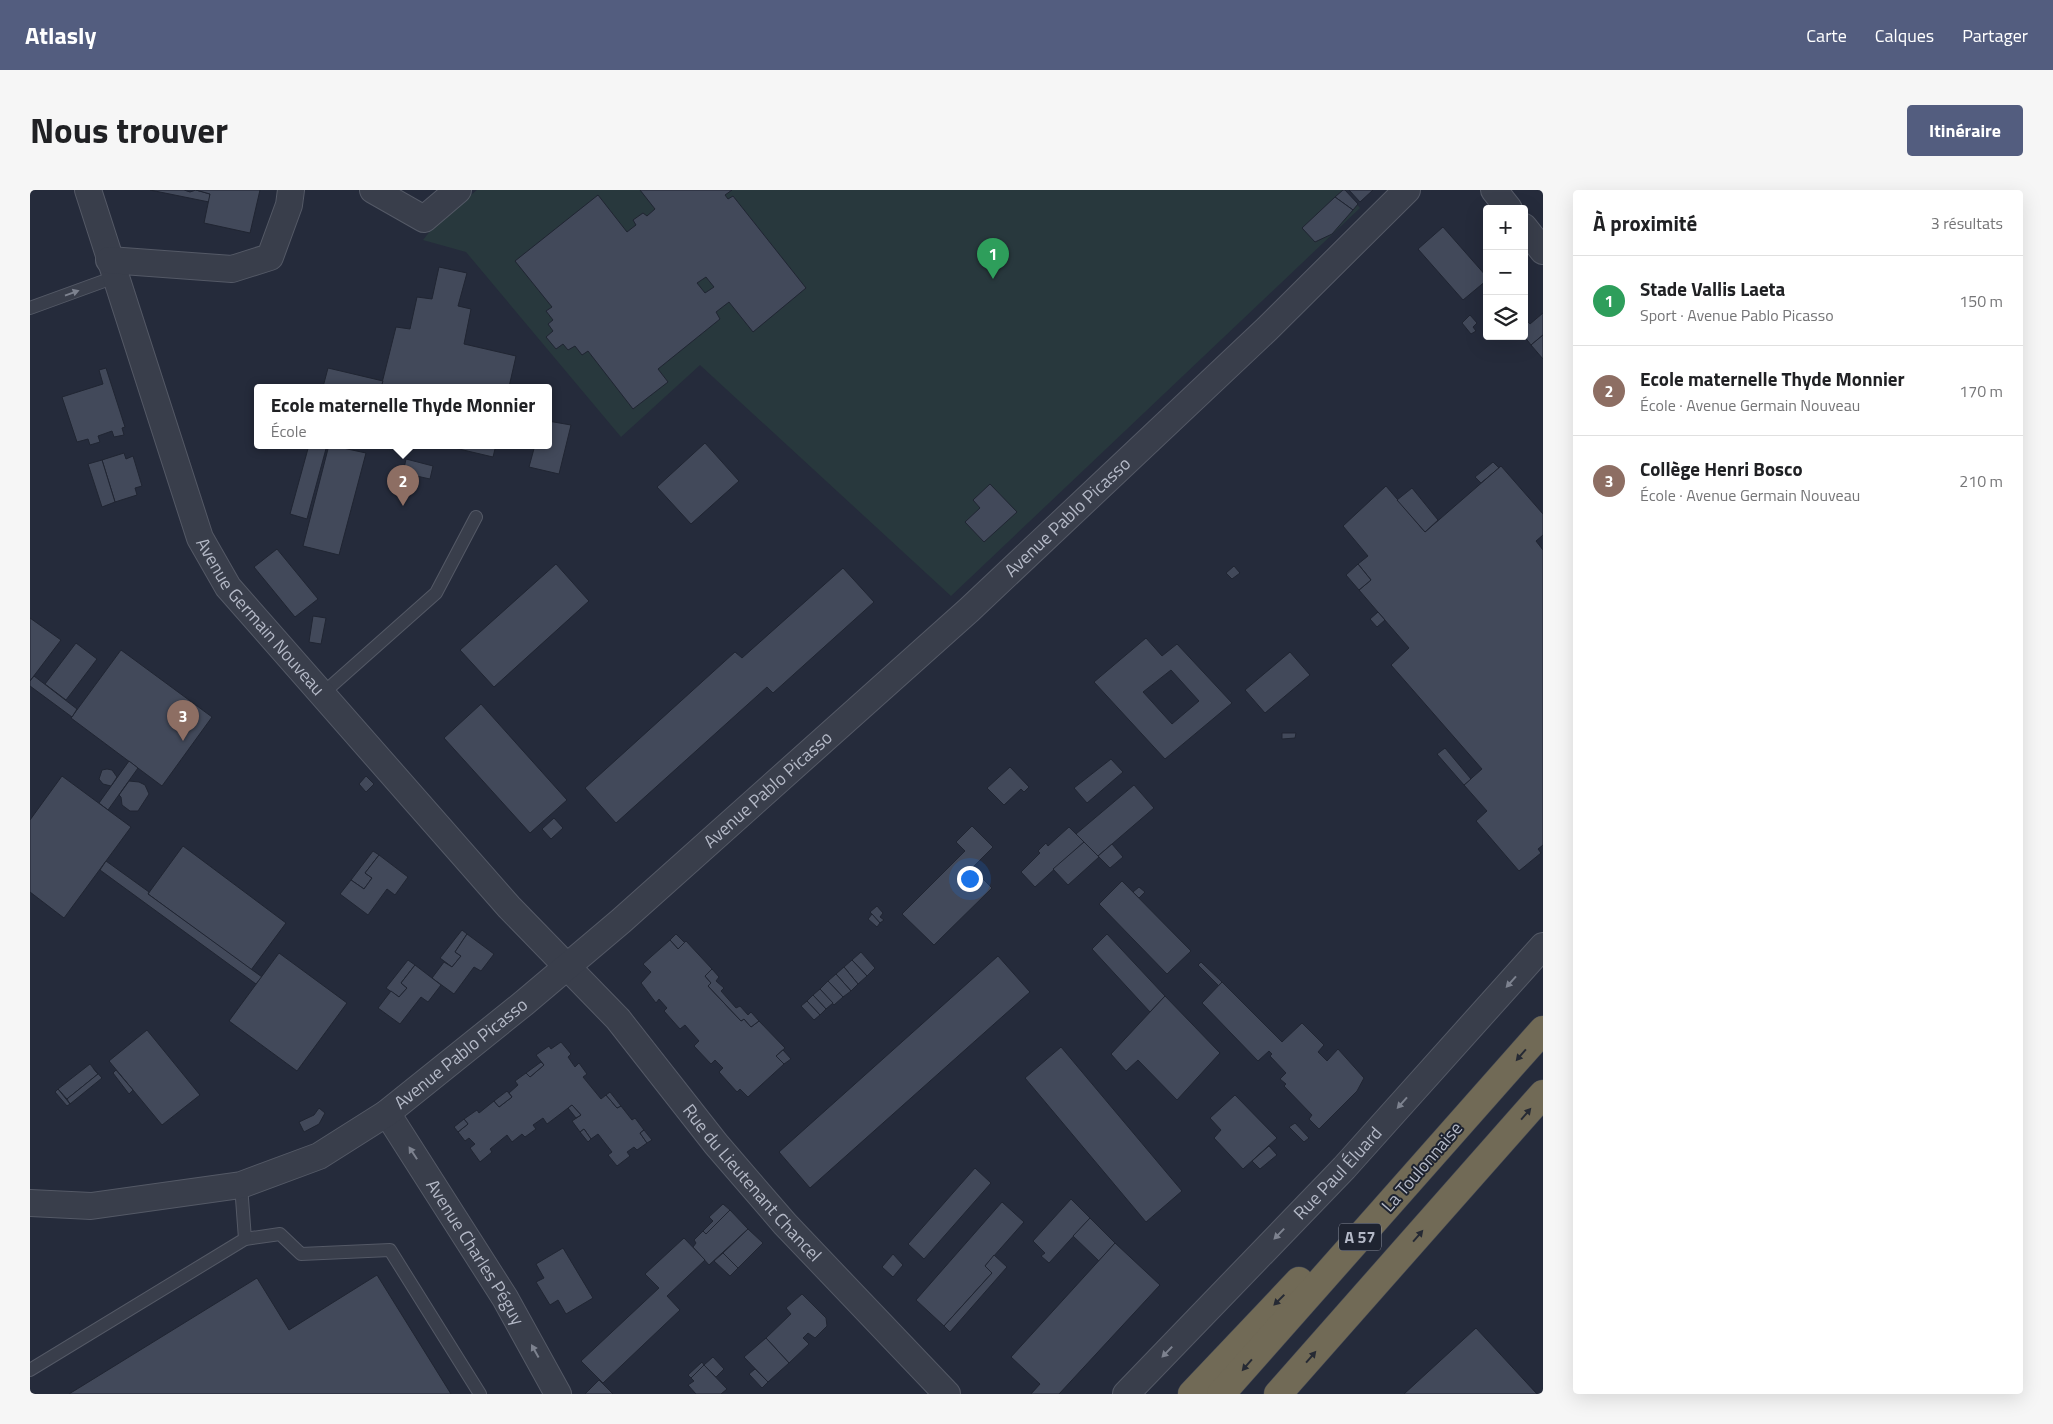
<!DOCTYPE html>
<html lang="fr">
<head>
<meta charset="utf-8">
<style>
  :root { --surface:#fff; --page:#f6f6f6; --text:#202124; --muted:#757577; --line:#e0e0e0; --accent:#535d7f }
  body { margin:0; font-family:"Titillium Web",sans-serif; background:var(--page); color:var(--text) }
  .controls { position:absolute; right:15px; top:15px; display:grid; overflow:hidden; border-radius:5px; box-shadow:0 5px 20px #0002 }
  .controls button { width:45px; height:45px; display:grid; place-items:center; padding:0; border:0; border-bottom:1px solid var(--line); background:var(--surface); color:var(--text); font:25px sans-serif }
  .you { position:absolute; left:939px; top:688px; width:18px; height:18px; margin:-12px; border:4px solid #fff; border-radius:50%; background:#1a73e8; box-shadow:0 0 0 8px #1a73e833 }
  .badge { display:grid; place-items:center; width:32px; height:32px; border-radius:50%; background:var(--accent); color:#fff; font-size:16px; font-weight:700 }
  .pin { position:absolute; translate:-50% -41px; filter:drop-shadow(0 1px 2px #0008) }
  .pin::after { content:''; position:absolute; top:26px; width:18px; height:15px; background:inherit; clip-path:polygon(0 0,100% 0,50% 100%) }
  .popup { position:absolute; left:224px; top:194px; width:298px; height:65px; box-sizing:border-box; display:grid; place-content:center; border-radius:5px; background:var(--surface); filter:drop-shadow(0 1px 4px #0005); font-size:16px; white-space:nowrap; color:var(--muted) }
  .popup b { font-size:19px; color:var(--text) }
  .popup::after { content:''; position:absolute; left:50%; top:100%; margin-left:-10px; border:10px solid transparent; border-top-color:var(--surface) }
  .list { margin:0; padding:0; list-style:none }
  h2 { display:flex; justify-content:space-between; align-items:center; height:65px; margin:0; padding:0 20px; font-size:21px }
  h2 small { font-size:16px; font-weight:400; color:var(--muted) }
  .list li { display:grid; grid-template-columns:32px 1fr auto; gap:15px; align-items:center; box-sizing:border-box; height:90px; padding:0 20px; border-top:1px solid var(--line) }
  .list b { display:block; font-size:19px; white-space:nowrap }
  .list p { margin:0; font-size:16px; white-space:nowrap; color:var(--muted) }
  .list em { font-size:16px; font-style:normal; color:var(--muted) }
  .icon { flex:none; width:28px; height:28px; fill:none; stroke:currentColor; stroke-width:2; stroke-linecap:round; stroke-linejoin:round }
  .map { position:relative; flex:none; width:1513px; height:1204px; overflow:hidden; border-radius:5px }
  header { display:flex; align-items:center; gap:30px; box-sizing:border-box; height:70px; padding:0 25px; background:var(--accent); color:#fff }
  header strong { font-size:24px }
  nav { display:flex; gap:28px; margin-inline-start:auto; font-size:18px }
  .intro { display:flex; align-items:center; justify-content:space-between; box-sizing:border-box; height:120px; padding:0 30px }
  h1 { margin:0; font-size:35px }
  .button { padding:12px 22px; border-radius:5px; background:var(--accent); color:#fff; font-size:18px; font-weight:700 }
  main { display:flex; gap:30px; padding:0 30px }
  aside { flex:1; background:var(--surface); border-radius:5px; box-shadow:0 5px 20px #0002 }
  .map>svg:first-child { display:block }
  .green { fill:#28383d }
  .building { fill:#42495a; stroke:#202532; fill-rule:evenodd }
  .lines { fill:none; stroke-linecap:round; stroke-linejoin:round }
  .lane-casing { stroke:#545966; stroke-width:14 }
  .street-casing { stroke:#545966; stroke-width:28 }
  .highway-casing { stroke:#414653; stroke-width:29 }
  .lane { stroke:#393e4b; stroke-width:12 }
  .street { stroke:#393e4b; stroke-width:26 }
  .highway { stroke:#716a56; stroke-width:28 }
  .oneway { fill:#7d828f }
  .oneway2 { fill:#262a34 }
  .labels { text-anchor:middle; stroke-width:4; stroke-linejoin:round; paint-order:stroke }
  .shield { fill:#1e2330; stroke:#878c9a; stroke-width:1 }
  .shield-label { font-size:16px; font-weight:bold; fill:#b4b9c7 }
  .street-label { font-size:18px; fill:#b4b9c7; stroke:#1e2330 }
</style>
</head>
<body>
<header>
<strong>Atlasly</strong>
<nav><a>Carte</a><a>Calques</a><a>Partager</a></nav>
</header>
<div class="intro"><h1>Nous trouver</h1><a class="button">Itinéraire</a></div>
<main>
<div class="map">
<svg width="1513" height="1204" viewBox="0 0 1513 1204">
  <rect width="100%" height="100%" fill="#252b3b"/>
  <polygon class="green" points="447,0 1314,0 1330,18 921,406 670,175 591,247 436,62 393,50 405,35"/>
  <g class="building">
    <polygon points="120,0 154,0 160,2 166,0 180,4 179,12"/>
    <polygon points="166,0 230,0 220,43 174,33 180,4"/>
    <path d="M 610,0 L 702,0 L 695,5 L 698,9 L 703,6 L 776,98 L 723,142 L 699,112 L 686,122 L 690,129 L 628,179 L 638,192 L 603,219 L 558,161 L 552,165 L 545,156 L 538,160 L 533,154 L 526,159 L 516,147 L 523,141 L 518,134 L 523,130 L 516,121 L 522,117 L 485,71 L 568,5 L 597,42 L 606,35 L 603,30 L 613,23 L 617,26 L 625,19 ZM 676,87 L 684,97 L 675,103 L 667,93 Z"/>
    <polygon points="1313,0 1315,0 1328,14 1323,20 1305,7"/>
    <polygon points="1319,0 1343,0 1330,12"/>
    <polygon points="1305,7 1323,20 1302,44 1285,52 1272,38"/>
    <polygon points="1413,37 1457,87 1457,90 1433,110 1388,59"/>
    <polygon points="409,77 437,83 428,116 441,119 434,154 486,166 479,197 351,197 366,137 380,139 387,107 402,109"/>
    <polygon points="1513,123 1513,145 1501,155 1494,146 1494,134 1497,131 1500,134"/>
    <polygon points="1440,125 1447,133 1443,137 1446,141 1441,144 1432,133"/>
    <polygon points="1513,145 1513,169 1501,155"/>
    <polygon points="76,178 95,237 92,238 94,245 84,247 82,241 68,246 70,252 60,255 58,249 47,252 32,207 73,194 69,180"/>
    <polygon points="298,178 353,191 351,197 293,197"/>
    <polygon points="518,231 541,235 529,284 499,277 505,255 518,255"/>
    <polygon points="675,253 709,291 661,334 627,297"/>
    <polygon points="279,255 297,255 277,329 260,324"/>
    <polygon points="299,255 336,263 309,365 273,356"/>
    <polygon points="412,255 466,255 463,267"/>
    <polygon points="94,263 96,269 103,266 112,296 105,298 107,305 85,312 72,270"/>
    <polygon points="376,269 403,276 400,289 373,283"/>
    <polygon points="72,270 85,312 72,317 58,274"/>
    <polygon points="1463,272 1469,278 1451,293 1445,287"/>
    <polygon points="1471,276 1513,324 1513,345 1506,351 1513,360 1513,655 1508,659 1511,663 1489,681 1446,631 1457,621 1434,595 1452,579 1361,475 1379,458 1329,400 1341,390 1328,374 1338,366 1313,336 1356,296 1395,342"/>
    <polygon points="960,294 987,322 954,352 935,332 950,318 943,310"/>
    <polygon points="1382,298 1408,330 1395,342 1367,310"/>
    <polygon points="247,359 288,409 265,427 224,377"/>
    <polygon points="526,374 559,411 464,497 430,460"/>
    <polygon points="1328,374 1341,390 1329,400 1316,385"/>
    <polygon points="1204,376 1210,383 1202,389 1196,383"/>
    <polygon points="813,378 844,412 743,503 737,497 586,633 555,598 705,462 712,468"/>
    <polygon points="1348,422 1355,430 1347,437 1340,429"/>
    <polygon points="283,426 296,428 291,454 279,452"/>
    <polygon points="0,428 31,450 0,491"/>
    <path d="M 1116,448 L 1132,466 L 1147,454 L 1202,513 L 1135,569 L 1064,492 ZM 1141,480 L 1169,511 L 1142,534 L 1113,502 Z"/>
    <polygon points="46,453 67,469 36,510 15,494"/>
    <polygon points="91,460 182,527 132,596 41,528"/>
    <polygon points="1260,462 1280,485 1235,523 1215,500"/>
    <polygon points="4,486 47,519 42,527 0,496 0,491"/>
    <polygon points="451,514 537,610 500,643 414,548"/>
    <polygon points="1252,543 1266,543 1265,548 1252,549"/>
    <polygon points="1415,558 1441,589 1434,595 1407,564"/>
    <polygon points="1081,569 1093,582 1057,613 1044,598"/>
    <polygon points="99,571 108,578 78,620 69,613"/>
    <polygon points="980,577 999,597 994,602 991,599 974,615 957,598"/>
    <polygon points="77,579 82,580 87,587 81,596 73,594 69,589 72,580"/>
    <polygon points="32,586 101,637 34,728 0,702 0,630"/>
    <polygon points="336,586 344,594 336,602 329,594"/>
    <polygon points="99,591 109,592 115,595 119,604 108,621 100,621 92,615 91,607 89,605"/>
    <polygon points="1104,595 1124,618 1068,666 1046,644"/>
    <polygon points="524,628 533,638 521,649 512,639"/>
    <polygon points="942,636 963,657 942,678 962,698 904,755 872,724 935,661 926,652"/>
    <polygon points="1039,637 1054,652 1005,697 991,682 1010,663 1008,661 1016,653 1018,656"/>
    <polygon points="1054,652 1069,667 1038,695 1023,679"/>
    <polygon points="1082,654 1093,667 1080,678 1068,666"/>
    <polygon points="153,656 256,733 221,780 118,704"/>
    <polygon points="343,661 349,665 335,683 342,688 334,699 321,690"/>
    <polygon points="349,665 378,687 365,705 357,699 338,725 310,704 321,690 334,699 342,688 335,683"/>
    <polygon points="76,671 119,702 118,704 232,787 226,794 70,680"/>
    <polygon points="1092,691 1161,761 1137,784 1069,714"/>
    <polygon points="1109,697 1115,702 1109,708 1103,702"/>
    <polygon points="847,716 853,723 850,727 854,730 850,733 840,722"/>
    <polygon points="842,724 850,733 847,737 838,729"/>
    <polygon points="432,740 437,744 425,762 431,766 422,777 410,768"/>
    <polygon points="437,744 464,764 451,781 444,777 424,804 402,788 414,772 422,777 431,766 425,762"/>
    <polygon points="646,744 655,753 648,759 640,750"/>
    <polygon points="1077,744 1135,806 1120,822 1062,759"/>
    <polygon points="640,750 648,759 656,751 682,779 675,786 681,793 678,796 711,831 714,829 721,837 729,831 755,858 746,866 754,874 718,907 710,899 707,902 689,882 693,878 685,870 681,874 664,856 669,851 655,835 650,839 634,821 637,818 629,809 626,813 611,793 621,782 613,774"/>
    <polygon points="831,762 845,778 837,786 822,770"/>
    <polygon points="249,763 317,813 267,881 199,831"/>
    <polygon points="968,766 1000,802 780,998 749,962"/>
    <polygon points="378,770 385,775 371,793 377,798 369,807 356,798"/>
    <polygon points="822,770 837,786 828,794 814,777"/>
    <polygon points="1171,772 1192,792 1189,796 1168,775"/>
    <polygon points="385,775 411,795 398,812 391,807 370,834 348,818 361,801 369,807 377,798 371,793"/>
    <polygon points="814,777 828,794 821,801 806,784"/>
    <polygon points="682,779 689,787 686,791 694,798 691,801 706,818 710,816 718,825 721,822 729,831 721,837 714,829 711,831 678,796 681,793 675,786"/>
    <polygon points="806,784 821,801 813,807 798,791"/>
    <polygon points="798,791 813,807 804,815 790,799"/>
    <polygon points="1192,792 1252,852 1272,833 1294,855 1288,862 1297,871 1308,859 1334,888 1327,901 1289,939 1279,929 1282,925 1254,896 1256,894 1250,889 1256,883 1240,866 1242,864 1239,861 1228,871 1172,813"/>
    <polygon points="790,799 803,813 796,819 783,805"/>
    <polygon points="783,805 796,819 790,825 777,811"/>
    <polygon points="1135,806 1190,863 1147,910 1108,870 1096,881 1081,864"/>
    <polygon points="777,811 790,825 784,830 771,816"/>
    <polygon points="117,840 170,905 132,935 79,871"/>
    <polygon points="531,852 541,864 538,867 545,877 549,873 557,884 553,887 571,909 576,905 587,918 591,916 602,930 605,928 614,940 610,943 617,953 607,960 604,957 597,962 600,966 587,976 578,965 582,962 568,944 561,949 554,939 550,942 542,931 551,925 542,915 517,934 513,928 503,935 506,939 495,947 492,944 482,952 477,945 460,959 462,962 450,972 440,958 445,954 439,948 435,951 428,942 438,934 434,929 447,920 449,923 464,911 469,917 482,907 479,903 488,895 485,891 496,883 500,887 514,875 506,865 519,856 521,859"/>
    <polygon points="1031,857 1152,1001 1116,1032 995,888"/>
    <polygon points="753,860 761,869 754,874 746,866"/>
    <polygon points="511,872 514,875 500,887 496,883"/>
    <polygon points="60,874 68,884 37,909 28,899"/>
    <polygon points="63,878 72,888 40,914 37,909 68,884"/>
    <polygon points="86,880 103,900 99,904 83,883"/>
    <polygon points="28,899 40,914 37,916 25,902"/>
    <polygon points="477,901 482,907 469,917 464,911"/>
    <polygon points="580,902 591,916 587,918 576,905"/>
    <polygon points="1205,905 1247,948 1213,979 1184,948 1191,940 1180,928"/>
    <polygon points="542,915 551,925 546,928 538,918"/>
    <polygon points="289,918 295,923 289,934 274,942 269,932 284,925"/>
    <polygon points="434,929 438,934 428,942 424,937"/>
    <polygon points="1265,933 1279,948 1274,952 1259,937"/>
    <polygon points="554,939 561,949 558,952 550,942"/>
    <polygon points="614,940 622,950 617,953 610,943"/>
    <polygon points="1239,956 1247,965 1230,979 1222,971"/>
    <polygon points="945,978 961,993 894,1069 878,1054"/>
    <polygon points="1041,1009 1060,1028 1019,1073 1011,1066 1015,1063 1003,1051"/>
    <polygon points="972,1012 994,1032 955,1076 962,1083 914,1136 886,1110"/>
    <polygon points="693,1014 700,1020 676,1044 673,1041 683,1031 679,1027"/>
    <polygon points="700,1020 718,1039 679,1075 663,1057 666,1053 664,1050 673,1041 676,1044"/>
    <polygon points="1060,1028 1085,1053 1069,1071 1043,1046"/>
    <polygon points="718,1039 733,1053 708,1078 693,1063"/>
    <polygon points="654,1048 675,1070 637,1106 650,1120 573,1193 551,1171 629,1098 615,1084"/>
    <polygon points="1085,1053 1130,1095 1029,1204 1001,1204 1010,1194 981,1167"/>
    <polygon points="533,1058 563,1108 536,1124 528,1110 520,1115 506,1092 514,1088 506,1074"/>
    <polygon points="693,1063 708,1078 700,1086 684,1071"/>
    <polygon points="863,1064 873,1075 863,1087 852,1077"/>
    <polygon points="964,1065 977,1077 920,1142 914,1136 962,1083 955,1076"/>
    <polygon points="347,1085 421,1204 39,1204 227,1088 259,1140"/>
    <polygon points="772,1104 796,1128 797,1136 785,1148 778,1143 773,1148 779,1154 759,1173 736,1148 761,1124 756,1118"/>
    <polygon points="1446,1138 1507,1204 1374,1204"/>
    <polygon points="736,1148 759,1173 738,1192 714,1167"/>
    <polygon points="683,1167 694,1179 686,1187 674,1175"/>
    <polygon points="672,1172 674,1175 661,1188 658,1185"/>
    <polygon points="674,1175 697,1199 691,1204 666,1204 658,1195 664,1191 661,1188"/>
    <polygon points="725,1179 738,1192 732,1198 719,1184"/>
    <polygon points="569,1190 583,1204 555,1204"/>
  </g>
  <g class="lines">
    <defs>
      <g id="lane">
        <polyline points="0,118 85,87"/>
        <polyline points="291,505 406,403 446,327"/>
        <polyline points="215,1049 250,1044 271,1064 360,1060 450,1204"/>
        <polyline points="0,1180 215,1049 211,995"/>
      </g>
      <g id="street">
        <path id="s1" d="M 58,0 L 170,348 L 198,397 L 479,717 L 588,829 L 686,954 L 755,1034 L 917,1204"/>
        <polyline points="343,0 394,29 428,0"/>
        <polyline points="1464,0 1479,19"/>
        <polyline points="1494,37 1513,61"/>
        <polyline points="79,70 202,79 240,67 259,15 261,0"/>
        <path id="s2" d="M 357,923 L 475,1108 L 528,1204"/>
        <path id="s3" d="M 0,1013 L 61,1016 L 211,995 L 289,966 L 357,923 L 494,813 L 591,731 L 939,420 L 1237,139 L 1377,0"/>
        <path id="s4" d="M 1096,1204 L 1314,978 L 1513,756"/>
      </g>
      <g id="highway">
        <polyline points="1162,1204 1269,1091"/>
        <polyline points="1191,1204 1513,840"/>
        <polyline points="1248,1204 1513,904"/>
      </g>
    </defs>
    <use href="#lane" class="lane-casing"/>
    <use href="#street" class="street-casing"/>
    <use href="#highway" class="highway-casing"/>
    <use href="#lane" class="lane"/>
    <use href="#street" class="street"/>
    <use href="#highway" class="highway"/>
  </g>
  <defs><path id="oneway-solid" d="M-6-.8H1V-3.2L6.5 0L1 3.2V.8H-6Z" transform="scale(1.25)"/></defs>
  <g class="oneway">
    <use href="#oneway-solid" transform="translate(42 103) rotate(-20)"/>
    <use href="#oneway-solid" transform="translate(1481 792) rotate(132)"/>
    <use href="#oneway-solid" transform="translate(1372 913) rotate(132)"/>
    <use href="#oneway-solid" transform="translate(383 963) rotate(-123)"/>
    <use href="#oneway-solid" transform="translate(1249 1044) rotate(134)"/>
    <use href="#oneway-solid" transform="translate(505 1161) rotate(-119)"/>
    <use href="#oneway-solid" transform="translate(1137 1162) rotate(134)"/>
  </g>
  <g class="oneway2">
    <use href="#oneway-solid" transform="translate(1491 865) rotate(131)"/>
    <use href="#oneway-solid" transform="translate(1496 924) rotate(-49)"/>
    <use href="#oneway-solid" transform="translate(1388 1046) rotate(-49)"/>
    <use href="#oneway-solid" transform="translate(1249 1110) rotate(135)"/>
    <use href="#oneway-solid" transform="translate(1281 1167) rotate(-49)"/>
    <use href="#oneway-solid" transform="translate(1217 1175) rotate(131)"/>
  </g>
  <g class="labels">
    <rect class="shield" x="1309" y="1033.5" width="42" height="27" rx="4"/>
    <g class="shield-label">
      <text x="1330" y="1053">A 57</text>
    </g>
    <g class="street-label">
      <text dy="6" stroke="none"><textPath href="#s3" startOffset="1281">Avenue Pablo Picasso</textPath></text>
      <text dy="6" stroke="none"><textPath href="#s1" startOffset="465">Avenue Germain Nouveau</textPath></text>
      <text dy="6" stroke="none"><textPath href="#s3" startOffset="876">Avenue Pablo Picasso</textPath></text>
      <text dy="6" stroke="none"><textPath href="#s3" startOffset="471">Avenue Pablo Picasso</textPath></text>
      <text transform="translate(1392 977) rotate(-49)" y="6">La Toulonnaise</text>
      <text dy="6" stroke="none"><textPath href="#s4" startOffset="306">Rue Paul Éluard</textPath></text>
      <text dy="6" stroke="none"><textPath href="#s1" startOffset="1216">Rue du Lieutenant Chancel</textPath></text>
      <text dy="6" stroke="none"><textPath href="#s2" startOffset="165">Avenue Charles Péguy</textPath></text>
    </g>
  </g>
</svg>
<div class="controls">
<button>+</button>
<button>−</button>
<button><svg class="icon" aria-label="layers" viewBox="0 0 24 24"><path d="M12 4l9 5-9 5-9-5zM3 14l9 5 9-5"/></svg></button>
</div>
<div class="you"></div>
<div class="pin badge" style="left:963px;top:89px;background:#2e9e5b">1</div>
<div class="pin badge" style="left:373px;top:316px;background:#8d6e63">2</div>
<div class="popup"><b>Ecole maternelle Thyde Monnier</b>École</div>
<div class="pin badge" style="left:153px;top:551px;background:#8d6e63">3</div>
</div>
<aside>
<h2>À proximité<small>3 résultats</small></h2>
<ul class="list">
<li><span class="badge" style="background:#2e9e5b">1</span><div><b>Stade Vallis Laeta</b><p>Sport · Avenue Pablo Picasso</p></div><em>150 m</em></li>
<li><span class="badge" style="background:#8d6e63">2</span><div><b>Ecole maternelle Thyde Monnier</b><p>École · Avenue Germain Nouveau</p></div><em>170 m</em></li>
<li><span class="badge" style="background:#8d6e63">3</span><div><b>Collège Henri Bosco</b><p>École · Avenue Germain Nouveau</p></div><em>210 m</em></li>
</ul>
</aside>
</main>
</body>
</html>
